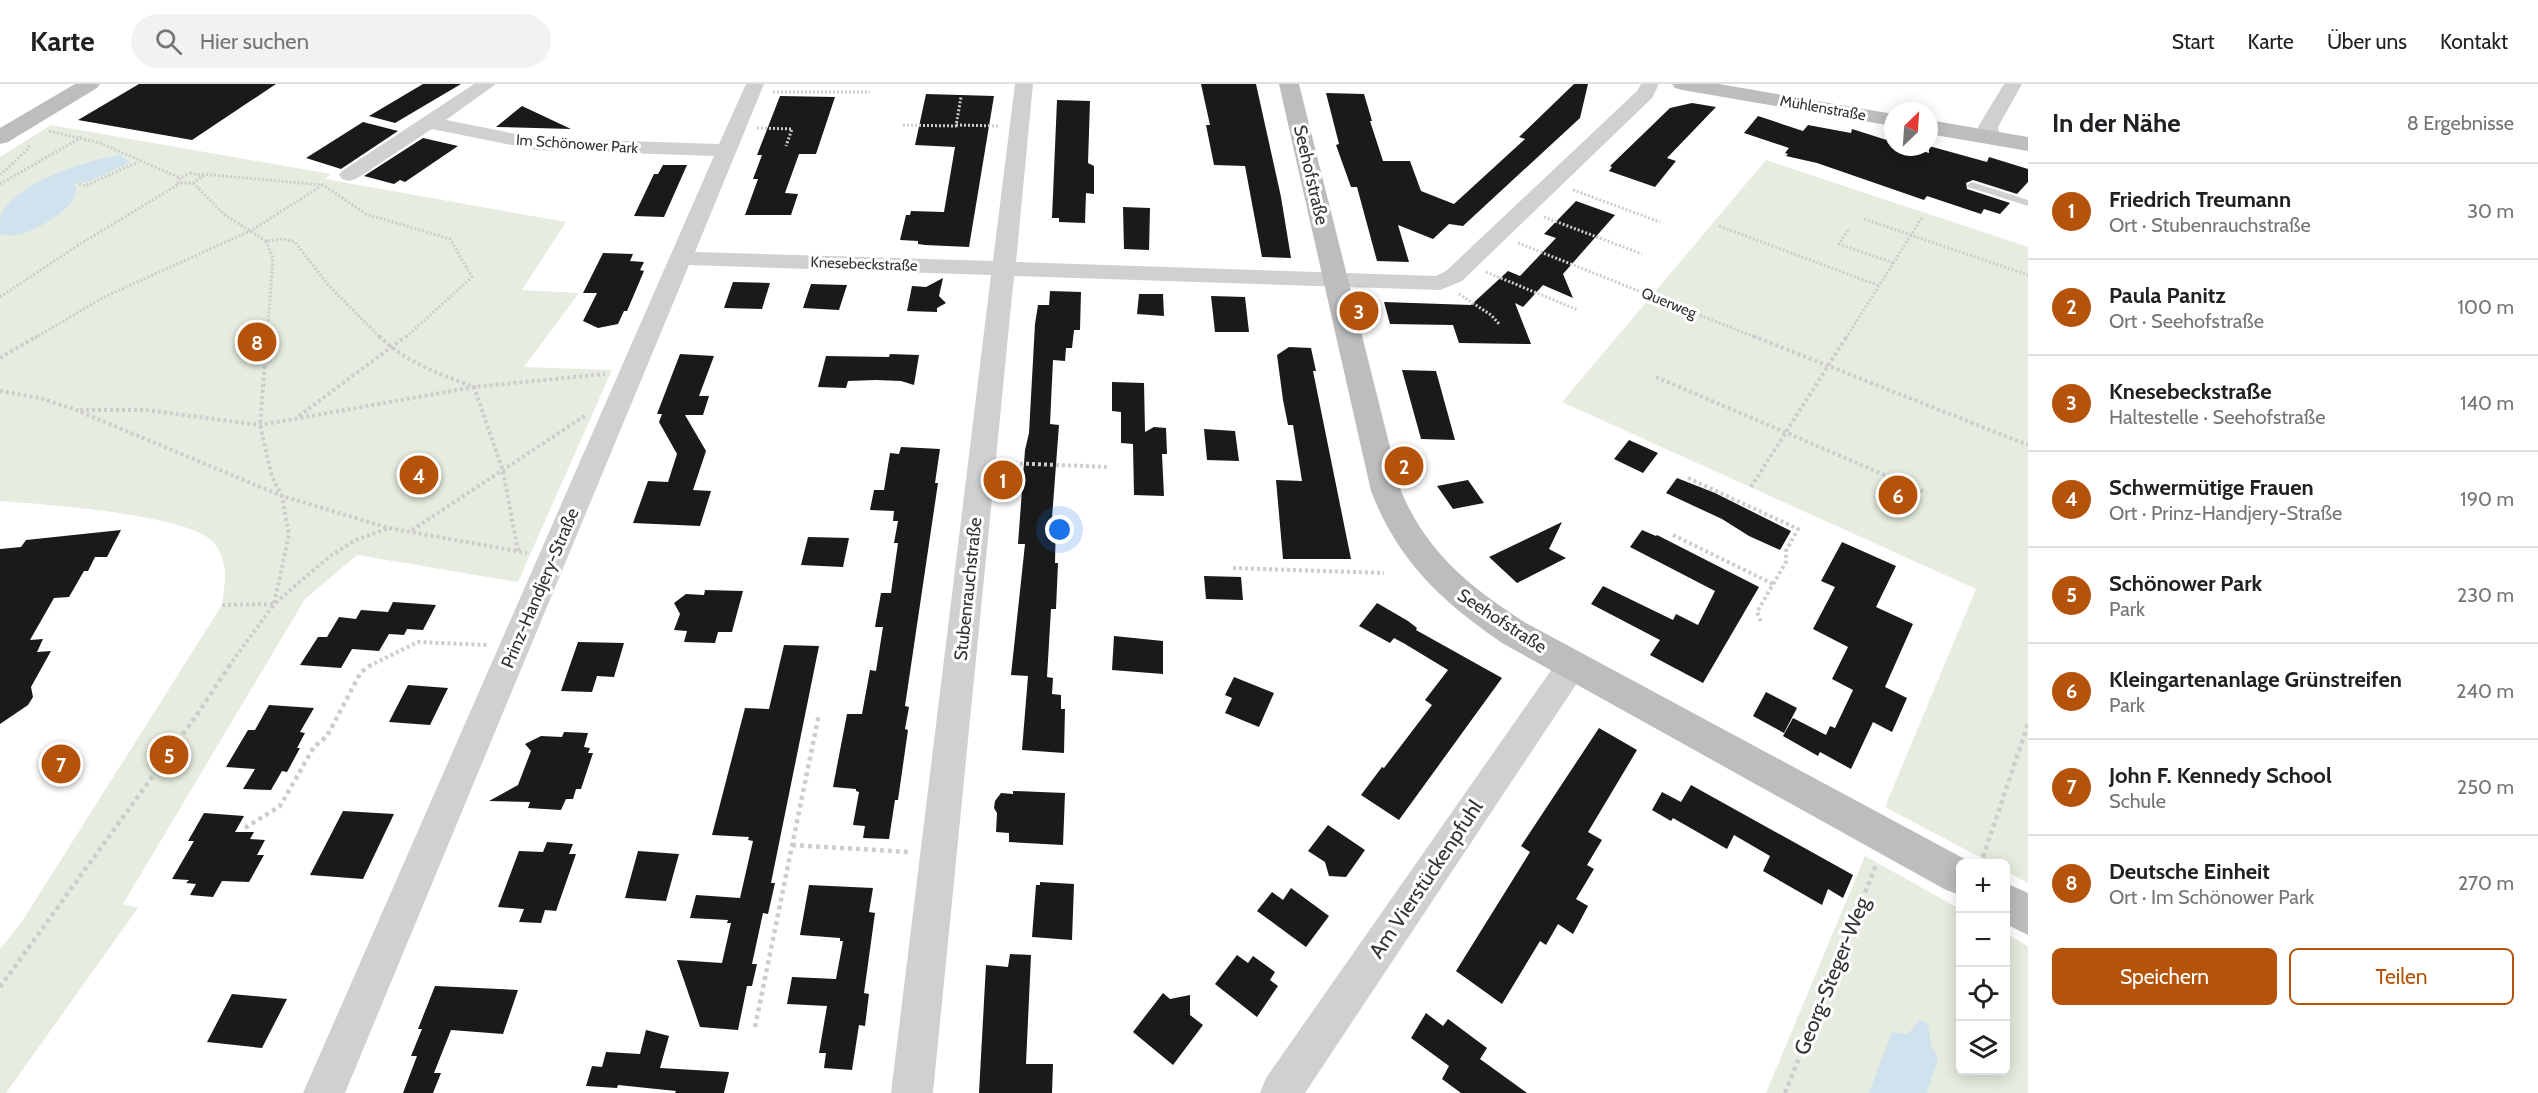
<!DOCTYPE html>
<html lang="de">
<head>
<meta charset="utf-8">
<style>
  :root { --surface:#fff; --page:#f2f2f2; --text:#202124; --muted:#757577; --line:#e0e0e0; --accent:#b45309 }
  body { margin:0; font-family:Cabin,sans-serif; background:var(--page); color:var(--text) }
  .controls { position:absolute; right:18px; bottom:18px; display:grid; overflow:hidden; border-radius:9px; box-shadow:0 3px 15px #0003 }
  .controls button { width:54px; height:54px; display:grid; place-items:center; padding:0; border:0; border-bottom:2px solid var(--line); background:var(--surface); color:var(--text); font:30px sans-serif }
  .compass { position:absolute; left:1884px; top:18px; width:54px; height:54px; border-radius:50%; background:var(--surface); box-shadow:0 3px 15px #0003; rotate:25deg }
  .you { position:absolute; left:1060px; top:446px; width:21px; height:21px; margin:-15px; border:4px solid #fff; border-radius:50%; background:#1a73e8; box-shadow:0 0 0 9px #1a73e833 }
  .badge { display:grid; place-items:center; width:39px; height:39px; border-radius:50%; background:var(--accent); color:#fff; font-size:20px; font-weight:700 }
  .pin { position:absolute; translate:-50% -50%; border:3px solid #fff; box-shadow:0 2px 6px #0006 }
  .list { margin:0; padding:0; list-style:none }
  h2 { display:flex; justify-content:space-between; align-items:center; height:78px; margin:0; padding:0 24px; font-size:26px }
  h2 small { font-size:20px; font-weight:400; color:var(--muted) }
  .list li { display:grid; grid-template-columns:39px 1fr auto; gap:18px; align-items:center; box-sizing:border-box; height:96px; padding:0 24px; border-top:2px solid var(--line) }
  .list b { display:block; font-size:22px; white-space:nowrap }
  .list p { margin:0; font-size:20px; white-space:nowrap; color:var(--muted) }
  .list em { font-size:20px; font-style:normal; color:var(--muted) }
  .actions { display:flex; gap:12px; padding:18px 24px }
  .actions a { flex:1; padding:14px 0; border:2px solid var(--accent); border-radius:9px; text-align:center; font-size:21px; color:var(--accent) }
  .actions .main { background:var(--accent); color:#fff }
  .icon { flex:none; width:33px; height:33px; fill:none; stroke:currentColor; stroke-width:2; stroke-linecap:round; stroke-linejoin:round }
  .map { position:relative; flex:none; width:2028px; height:1009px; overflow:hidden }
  header { display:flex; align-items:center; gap:36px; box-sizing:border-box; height:84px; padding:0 30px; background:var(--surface); border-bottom:2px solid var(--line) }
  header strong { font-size:28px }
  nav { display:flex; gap:33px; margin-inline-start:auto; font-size:21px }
  .search { width:420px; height:54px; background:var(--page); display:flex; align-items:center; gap:15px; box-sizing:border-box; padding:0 21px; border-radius:33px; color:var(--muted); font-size:22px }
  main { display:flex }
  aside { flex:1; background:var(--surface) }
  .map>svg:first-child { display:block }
  .green { fill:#e6ecdf }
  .water { fill:#cfe2ee }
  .building { fill:#1a1a1a }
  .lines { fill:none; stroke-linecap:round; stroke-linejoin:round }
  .path-far2 { stroke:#cdcdcd; stroke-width:3; stroke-dasharray:2 2; stroke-linecap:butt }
  .path-far1 { stroke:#cdcdcd; stroke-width:4; stroke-dasharray:3 3; stroke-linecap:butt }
  .path { stroke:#cdcdcd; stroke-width:4.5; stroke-dasharray:4 4; stroke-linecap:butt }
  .lane { fill:#d0d0d0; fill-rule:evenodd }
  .street { fill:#d0d0d0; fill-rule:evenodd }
  .secondary { fill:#bdbdbd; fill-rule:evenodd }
  .labels { text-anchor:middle; stroke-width:6; stroke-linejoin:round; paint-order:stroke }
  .far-street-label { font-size:15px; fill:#333; stroke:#fff }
  .street-label { font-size:18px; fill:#333; stroke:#fff }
  .near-street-label { font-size:21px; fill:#333; stroke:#fff }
</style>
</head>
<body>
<header>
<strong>Karte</strong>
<div class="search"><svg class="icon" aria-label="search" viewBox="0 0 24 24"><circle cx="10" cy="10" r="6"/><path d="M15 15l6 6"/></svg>Hier suchen</div>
<nav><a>Start</a><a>Karte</a><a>Über uns</a><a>Kontakt</a></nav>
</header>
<main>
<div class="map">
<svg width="2028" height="1009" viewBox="0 0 2028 1009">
  <rect width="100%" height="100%" fill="#fff"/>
  <g class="green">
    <path d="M 51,41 L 331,90 L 325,95 L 566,138 L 522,206 L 579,209 L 524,283 L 612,286 L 518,498 L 357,471 L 305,515 L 123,820 L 138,824 L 6,1009 L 0,1009 L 0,865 L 21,839 L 222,521 C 225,498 229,480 215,460 C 193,430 40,420 0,417 L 0,73 Z"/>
    <polygon points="1766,76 2028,163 2028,799 2006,787 2006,780 1991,779 1885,723 1976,505 1562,318"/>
    <polygon points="1865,772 1960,825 1960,986 2006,986 2006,850 2028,862 2028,1009 1766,1009"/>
  </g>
  <g class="water">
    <path d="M 120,71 L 130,78 L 86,99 L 80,97 L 74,101 L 77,106 C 75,110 74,116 71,119 C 58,134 20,158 0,150 C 0,144 0,136 1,131 C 17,97 86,77 120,71 Z"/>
    <polygon points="1920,936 1928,940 1931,961 1938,974 1927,1009 1869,1009 1892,948 1908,950"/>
  </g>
  <g class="building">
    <polygon points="139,0 276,0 192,56 78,36"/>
    <polygon points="423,0 461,0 395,39 369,32"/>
    <polygon points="1201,0 1256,0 1281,113 1291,174 1262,173 1245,82 1214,81 1206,41 1210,41"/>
    <polygon points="1574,0 1588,0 1580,34 1463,142 1449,140 1433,155 1398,141 1409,178 1377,177 1357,103 1351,103 1336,61 1339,60 1326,9 1364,10 1372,37 1370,37 1383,77 1410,77 1421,107 1454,120 1525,55 1519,53"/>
    <polygon points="926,10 994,12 969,163 925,161 918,160 918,157 900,156 906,131 910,131 911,127 944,128 955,63 915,61"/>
    <polygon points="780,12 835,13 816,70 799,70 785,109 798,110 791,131 745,131 758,95 753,95 762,71 757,71"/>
    <polygon points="1057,16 1090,17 1088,79 1094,82 1094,110 1086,109 1085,139 1059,138 1059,134 1052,134"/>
    <polygon points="1692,19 1716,23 1667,74 1676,77 1655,103 1609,87 1612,83 1610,82 1670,24"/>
    <polygon points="522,22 571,45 496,43"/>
    <polygon points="1758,32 1803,47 1808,41 1851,49 1852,45 1893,58 1893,63 1908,63 1929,69 1929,62 1987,78 1989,73 2028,85 2028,98 2017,110 1973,96 1966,99 1967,105 2010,119 2000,130 1984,125 1981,130 1927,112 1924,116 1817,79 1786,72 1788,70 1785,69 1789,64 1744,49"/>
    <polygon points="363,38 398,47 341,85 306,74"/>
    <polygon points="423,54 458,62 405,98 400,96 394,100 364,92"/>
    <polygon points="663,81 687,81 664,133 634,132 654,90 658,90"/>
    <polygon points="1576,117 1615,131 1563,190 1573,214 1543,201 1523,223 1515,219 1531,260 1459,259 1453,241 1390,240 1384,218 1471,221 1508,187 1520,192 1556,154 1544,150"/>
    <polygon points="1123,123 1150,124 1149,166 1124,165"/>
    <polygon points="603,169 633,170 630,177 644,178 640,186 644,187 627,227 624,227 618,240 598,244 583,237 597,209 583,209"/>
    <polygon points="943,194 939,212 946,219 937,224 937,228 907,227 912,202 926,203"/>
    <polygon points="733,198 770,199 762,225 724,224"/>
    <polygon points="811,200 847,201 839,226 803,224"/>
    <polygon points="1050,207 1081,208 1080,246 1074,246 1072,264 1066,264 1065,277 1053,276 1050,340 1059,341 1052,434 1056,434 1055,479 1058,479 1056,525 1051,525 1047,593 1053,594 1052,610 1061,611 1061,625 1065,625 1064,669 1022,666 1028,592 1011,591 1025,460 1018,460 1025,366 1029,349 1035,240 1038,221 1049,221"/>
    <polygon points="1139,210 1163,210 1164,232 1137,230"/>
    <polygon points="1211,212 1245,213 1249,248 1215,248"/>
    <polygon points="1289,263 1311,264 1316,287 1313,287 1351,475 1283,475 1276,396 1302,397 1293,341 1288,341 1283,316 1277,271"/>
    <polygon points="680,270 714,272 699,312 709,312 703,331 685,331 706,367 693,406 711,407 700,442 633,439 648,397 668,398 677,370 659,338 662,330 657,330"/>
    <polygon points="890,270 919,271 914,301 901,297 876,296 848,297 846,304 818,303 826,272 889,273"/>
    <polygon points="1402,286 1436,287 1455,356 1421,355"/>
    <polygon points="1112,298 1144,299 1145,348 1154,343 1166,344 1167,370 1162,370 1164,412 1134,411 1133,360 1121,359 1121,328 1112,327"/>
    <polygon points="1204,345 1235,347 1239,377 1207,376"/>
    <polygon points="1629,356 1658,369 1643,389 1614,375"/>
    <polygon points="901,363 940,365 935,399 938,399 905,622 909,623 905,645 908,646 898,716 895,716 889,755 863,754 865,742 853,741 859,708 856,707 856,705 833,703 847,630 862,630 870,586 876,587 883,543 875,543 881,509 891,509 898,459 894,459 898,437 893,437 894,427 870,426 874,406 884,406 890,369 899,370"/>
    <polygon points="1677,394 1715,409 1791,447 1780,466 1749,452 1722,435 1666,409"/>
    <polygon points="1468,396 1484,419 1453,425 1437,402"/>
    <polygon points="1562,438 1549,465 1566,474 1517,499 1489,473"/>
    <polygon points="121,446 107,473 95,473 88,487 84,487 69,513 54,514 30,556 43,555 37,568 51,567 31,603 33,613 28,621 0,640 0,465 21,463 26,456"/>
    <polygon points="1642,446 1656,452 1657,451 1759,503 1703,599 1650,571 1660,556 1591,520 1603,502 1673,536 1676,530 1698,541 1715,507 1630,463"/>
    <polygon points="808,453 849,454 843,483 801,481"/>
    <polygon points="1842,458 1896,482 1876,523 1913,540 1885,603 1907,614 1892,648 1873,638 1851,685 1820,668 1818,672 1783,652 1793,634 1826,651 1830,642 1835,644 1853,606 1832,595 1848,563 1813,545 1835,503 1821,497"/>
    <polygon points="1204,492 1241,493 1243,516 1206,515"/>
    <polygon points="705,506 743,507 732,548 718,548 715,559 684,558 687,547 674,546 680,530 674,519 686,510 704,511"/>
    <polygon points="393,518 436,521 423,546 407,545 404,551 389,550 379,567 352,565 341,584 300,581 318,553 327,553 339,533 356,535 361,526 388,528"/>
    <polygon points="1377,519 1408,537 1417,544 1416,546 1502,594 1399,736 1361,711 1382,683 1384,684 1432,621 1425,616 1448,586 1405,560 1394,554 1390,559 1359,542"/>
    <polygon points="1114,552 1163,557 1163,590 1112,586"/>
    <polygon points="578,558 624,559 614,593 597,592 592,608 561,607"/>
    <polygon points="784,561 819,562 771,799 775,799 768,830 763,829 752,880 757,880 752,902 747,902 738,946 700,943 677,876 722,879 731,839 727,839 728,836 690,834 696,811 740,814 753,757 748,756 749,753 712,751 745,624 769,625"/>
    <polygon points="1234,593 1274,609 1259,643 1225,629 1232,614 1225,611"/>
    <polygon points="408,601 448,604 430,641 389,638"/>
    <polygon points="1766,608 1797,624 1784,649 1753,632"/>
    <polygon points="269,621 314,624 300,648 305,649 297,664 300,664 287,688 282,687 271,706 243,705 255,685 226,683 248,646 255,646"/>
    <polygon points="1599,644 1637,666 1588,748 1602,756 1587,781 1594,785 1576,815 1588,822 1573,850 1558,840 1546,861 1540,857 1502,920 1456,887 1530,768 1521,762"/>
    <polygon points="564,648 588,649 584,663 590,664 588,669 593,669 581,705 576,705 573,715 566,715 561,726 528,724 530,718 489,717 518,701 531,667 525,660 541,652 562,653"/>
    <polygon points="1691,701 1853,791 1843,814 1828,805 1822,821 1763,787 1770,772 1734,751 1727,765 1673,734 1671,737 1652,726 1662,708 1681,718"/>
    <polygon points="1013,707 1065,709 1063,761 1009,758 1009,749 996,748 997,729 994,724 995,717 1001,709 1013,710"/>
    <polygon points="343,727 394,730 363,795 310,791"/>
    <polygon points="204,729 244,732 235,748 254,748 250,755 265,756 257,771 264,771 249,798 222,797 213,813 190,811 196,800 186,799 189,796 172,795 194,757 188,757"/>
    <polygon points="1328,741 1365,766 1346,793 1329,792 1325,778 1308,767"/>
    <polygon points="547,758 573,760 569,770 576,770 556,827 545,826 541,839 519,838 524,825 498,823 519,767 543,768"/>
    <polygon points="638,767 679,770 666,817 625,814"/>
    <polygon points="1040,798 1074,800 1072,856 1032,853 1036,801 1040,801"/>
    <polygon points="809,801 873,804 869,828 875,829 864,909 869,910 865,942 859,941 852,986 824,984 826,969 819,969 827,922 787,920 792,893 836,895 843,857 840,857 840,854 800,851"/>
    <polygon points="1291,804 1329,832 1306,863 1257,827 1272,808 1283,816"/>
    <polygon points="1010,870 1031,871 1026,980 1053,980 1052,1009 979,1009 986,881 1008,883"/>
    <polygon points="1237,871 1248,879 1253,872 1275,888 1270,896 1278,902 1257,933 1215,900"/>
    <polygon points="435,902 518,906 503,950 451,946 434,989 441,989 433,1009 403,1009 417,972 411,972 422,945 418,945"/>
    <polygon points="1163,909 1170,915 1190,911 1190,931 1203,941 1173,981 1133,948"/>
    <polygon points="232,910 287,915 262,964 207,958"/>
    <polygon points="1426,929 1443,942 1448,935 1487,964 1480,975 1527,1009 1461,1009 1442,995 1449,982 1411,954"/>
    <polygon points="646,946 669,952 660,984 729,988 724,1009 675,1009 676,1007 618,1001 617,1004 586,1002 592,982 602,983 606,968 640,970"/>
  </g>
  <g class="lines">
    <g class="path-far2">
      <polyline points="773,8 870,8"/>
      <polyline points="903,41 956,42 961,13"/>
      <polyline points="956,41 999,42"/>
      <polyline points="757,44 792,45 786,62"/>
      <polyline points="49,47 100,59 180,94"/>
      <polygon points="190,89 203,92 193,99 178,99 180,94"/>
      <polyline points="202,90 323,101 366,130 450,155 472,193 405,254"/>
      <polyline points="0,91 28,65 30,60"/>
      <polyline points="193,99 225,131 266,157 283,155 295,158 328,201 381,254"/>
      <polyline points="0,100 82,53"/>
      <polyline points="79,100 85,102 138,78"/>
      <polyline points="1573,106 1660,138"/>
      <polyline points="1544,133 1642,170"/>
      <polyline points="1864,135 2028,191"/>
      <polyline points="1719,142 1880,202"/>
      <polyline points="1848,146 1839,160 1894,179"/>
      <polyline points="266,157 273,174 267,254"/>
      <polyline points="1518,159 1757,254"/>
      <polyline points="1486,188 1578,226"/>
      <polyline points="1459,210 1491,231 1500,241"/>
      <polyline points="0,213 80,160 179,100"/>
      <polyline points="35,254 104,213 252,146 321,102"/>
      <polyline points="1846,254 1923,132"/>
    </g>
    <g class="path-far1">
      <polyline points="267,252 260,341 272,393 282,412 389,444 527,469"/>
      <path d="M 379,252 C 406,279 440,290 474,303 L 503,387 L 518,467"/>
      <polyline points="1753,252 2028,361"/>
      <polyline points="0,274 37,252"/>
      <polyline points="1656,293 1927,409"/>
      <polyline points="0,307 40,314 76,326 282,412 289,451 274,520 229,582"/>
      <polyline points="80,326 146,326 260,341 474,303 605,290"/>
      <polyline points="299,332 406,252"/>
      <polyline points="1008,379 1109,383"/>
      <polyline points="1688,394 1798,445 1786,467 1786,478 1757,528 1761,538"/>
      <polyline points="1751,403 1847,252"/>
      <polyline points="412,446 586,331"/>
      <polyline points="1673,451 1773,500"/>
      <polyline points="1233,484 1384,489"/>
      <polyline points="222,521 274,520 330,472 356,456 389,444"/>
      <polyline points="369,582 418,558 487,561"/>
    </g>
    <g class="path">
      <polyline points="245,744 280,722 314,663 327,652 361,588 371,581"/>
      <polyline points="792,761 908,768"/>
      <polyline points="1983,773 2028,640"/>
      <polyline points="0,903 194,635 230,581"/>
      <polyline points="755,943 819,630"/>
      <polyline points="1785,1009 1876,781"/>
    </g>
    <polygon class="lane" points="1972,98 2028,116 2028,122 1968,103 1967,101"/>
    <g class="street">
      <polygon points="474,0 496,0 446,36 536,54 719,60 746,0 764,0 695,168 993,177 1015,0 1033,0 1016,178 1436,192 1446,187 1637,7 1641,0 1659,0 1652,14 1462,197 1440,206 1014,192 933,1009 891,1009 991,191 689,181 345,1009 303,1009 714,72 536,66 432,45 356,95 349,97 342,95 339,91 342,87"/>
      <polygon points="2004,0 2022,0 1998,43 2000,53 1997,57 1983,57 1978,43"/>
      <polygon points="1572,568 1583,572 1588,581 1583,590 1305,1009 1260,1009 1266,994 1561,572"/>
    </g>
    <g class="secondary">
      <polygon points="75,0 100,0 97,4 8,58 0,60 0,44"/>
      <path d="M 1279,0 L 1299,0 L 1401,407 C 1427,469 1471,504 1526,539 L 1974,780 L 1960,780 L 1960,811 L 1946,806 L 1502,559 C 1441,517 1398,477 1371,407 Z"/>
      <polygon points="1672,0 1719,0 1893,30 1893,42 1682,6 1675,4"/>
      <polygon points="1929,36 2028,53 2028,67 1929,50"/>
      <polygon points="2006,799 2028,809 2028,851 2006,840"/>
    </g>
  </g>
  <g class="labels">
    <g class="far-street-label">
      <text transform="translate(1823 24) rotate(10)" y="5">Mühlenstraße</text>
      <text transform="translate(577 60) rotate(4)" y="5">Im Schönower Park</text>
      <text transform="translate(864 180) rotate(2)" y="5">Knesebeckstraße</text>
      <text transform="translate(1669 219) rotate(22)" y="5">Querweg</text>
    </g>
    <g class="street-label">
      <text transform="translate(1311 91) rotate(77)" y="6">Seehofstraße</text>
      <text transform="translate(540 504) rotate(-67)" y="6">Prinz-Handjery-Straße</text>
      <text transform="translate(968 505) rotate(-84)" y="6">Stubenrauchstraße</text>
      <text transform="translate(1502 537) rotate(33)" y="6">Seehofstraße</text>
    </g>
    <g class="near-street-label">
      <text transform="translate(1426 795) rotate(-56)" y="7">Am Vierstückenpfuhl</text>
      <text transform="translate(1832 892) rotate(-68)" y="7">Georg-Steger-Weg</text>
    </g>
  </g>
</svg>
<div class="controls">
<button>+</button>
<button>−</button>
<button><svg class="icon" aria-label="locate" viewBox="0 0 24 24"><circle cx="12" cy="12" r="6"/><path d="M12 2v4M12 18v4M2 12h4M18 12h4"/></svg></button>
<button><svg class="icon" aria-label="layers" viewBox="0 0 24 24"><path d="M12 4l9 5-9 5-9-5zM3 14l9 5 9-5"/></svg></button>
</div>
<svg class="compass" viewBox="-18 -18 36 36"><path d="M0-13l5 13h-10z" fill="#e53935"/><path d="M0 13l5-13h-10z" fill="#757577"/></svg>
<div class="you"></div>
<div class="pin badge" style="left:1003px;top:396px">1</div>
<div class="pin badge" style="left:1404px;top:382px">2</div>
<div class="pin badge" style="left:1359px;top:227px">3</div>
<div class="pin badge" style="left:419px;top:391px">4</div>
<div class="pin badge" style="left:169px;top:671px">5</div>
<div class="pin badge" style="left:1898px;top:411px">6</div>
<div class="pin badge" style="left:61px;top:680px">7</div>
<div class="pin badge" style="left:257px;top:258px">8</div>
</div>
<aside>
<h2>In der Nähe<small>8 Ergebnisse</small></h2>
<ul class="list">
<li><span class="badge">1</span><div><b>Friedrich Treumann</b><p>Ort · Stubenrauchstraße</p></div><em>30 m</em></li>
<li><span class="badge">2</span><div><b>Paula Panitz</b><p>Ort · Seehofstraße</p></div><em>100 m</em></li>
<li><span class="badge">3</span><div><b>Knesebeckstraße</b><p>Haltestelle · Seehofstraße</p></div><em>140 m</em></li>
<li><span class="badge">4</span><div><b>Schwermütige Frauen</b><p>Ort · Prinz-Handjery-Straße</p></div><em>190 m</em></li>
<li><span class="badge">5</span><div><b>Schönower Park</b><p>Park</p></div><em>230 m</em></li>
<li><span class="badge">6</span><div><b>Kleingartenanlage Grünstreifen</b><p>Park</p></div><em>240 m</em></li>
<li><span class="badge">7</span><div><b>John F. Kennedy School</b><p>Schule</p></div><em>250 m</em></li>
<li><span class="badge">8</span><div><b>Deutsche Einheit</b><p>Ort · Im Schönower Park</p></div><em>270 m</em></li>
</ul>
<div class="actions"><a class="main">Speichern</a><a>Teilen</a></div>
</aside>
</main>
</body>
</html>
